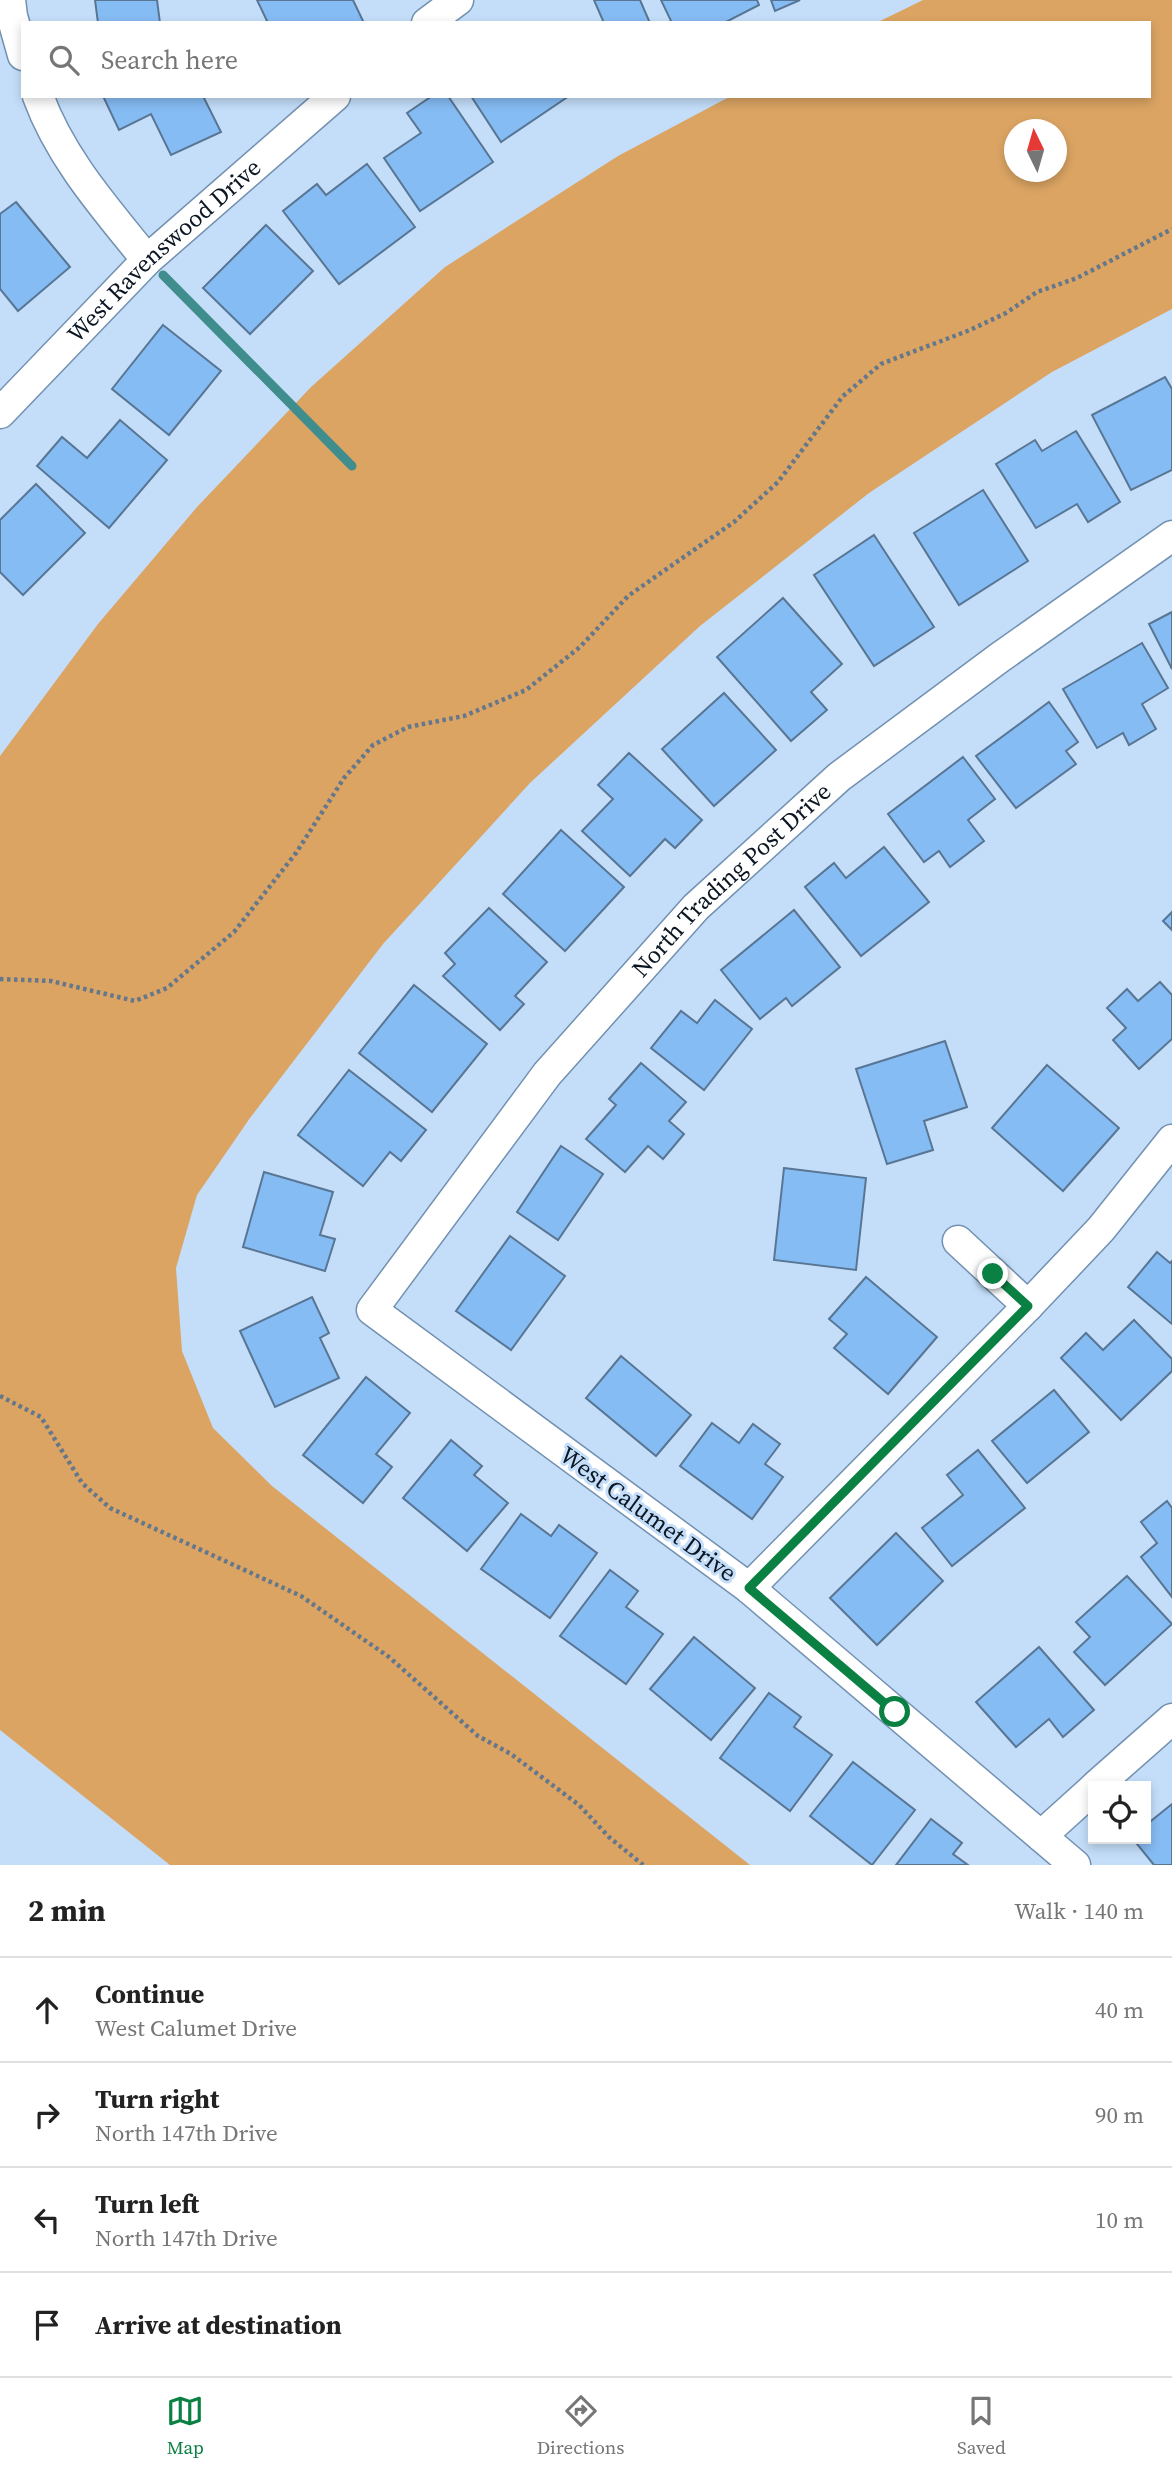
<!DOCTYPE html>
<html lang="en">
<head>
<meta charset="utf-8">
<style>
  :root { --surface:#fff; --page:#f6f6f6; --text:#222; --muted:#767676; --line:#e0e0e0; --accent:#0b8043 }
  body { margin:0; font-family:"Source Serif 4",serif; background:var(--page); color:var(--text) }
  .controls { position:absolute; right:21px; bottom:21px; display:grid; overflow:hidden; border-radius:0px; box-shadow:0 4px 10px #0003 }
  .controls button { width:63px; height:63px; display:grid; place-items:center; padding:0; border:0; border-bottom:2px solid var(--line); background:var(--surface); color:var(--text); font:35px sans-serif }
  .compass { position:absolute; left:1004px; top:119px; width:63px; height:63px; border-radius:50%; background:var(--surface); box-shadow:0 4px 10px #0003; rotate:355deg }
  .stop { position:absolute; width:21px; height:21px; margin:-16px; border:5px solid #0b8043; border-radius:50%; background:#fff }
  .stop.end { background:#0b8043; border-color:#fff; box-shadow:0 2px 7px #0008 }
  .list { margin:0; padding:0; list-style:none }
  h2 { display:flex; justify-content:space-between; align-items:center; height:91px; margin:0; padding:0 28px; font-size:30px }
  h2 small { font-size:23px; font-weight:400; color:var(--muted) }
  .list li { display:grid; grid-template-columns:46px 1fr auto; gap:21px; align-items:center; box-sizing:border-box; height:105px; padding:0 28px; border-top:2px solid var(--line) }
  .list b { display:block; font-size:26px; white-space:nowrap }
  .list p { margin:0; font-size:23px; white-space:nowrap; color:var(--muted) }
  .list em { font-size:23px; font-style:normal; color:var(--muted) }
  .icon { flex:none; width:38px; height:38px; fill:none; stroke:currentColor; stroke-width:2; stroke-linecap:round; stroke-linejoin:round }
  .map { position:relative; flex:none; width:1172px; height:1865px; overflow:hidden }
  .search { position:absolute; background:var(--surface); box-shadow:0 4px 10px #0003; left:21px; right:21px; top:21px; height:77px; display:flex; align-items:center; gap:18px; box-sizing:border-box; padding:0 24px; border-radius:0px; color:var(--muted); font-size:26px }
  .sheet { height:511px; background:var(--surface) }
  nav { display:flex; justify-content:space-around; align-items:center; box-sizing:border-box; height:98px; border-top:2px solid var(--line); background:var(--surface); font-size:19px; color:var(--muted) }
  nav a { display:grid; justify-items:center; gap:4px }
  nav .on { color:var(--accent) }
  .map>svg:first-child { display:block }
  .green { fill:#dba463; fill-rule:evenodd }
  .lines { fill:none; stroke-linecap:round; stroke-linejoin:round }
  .stream { stroke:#3f8d8c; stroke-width:9 }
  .building { fill:#86bcf4; stroke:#587694; stroke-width:2 }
  .street-casing { stroke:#7290b0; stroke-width:33 }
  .path { stroke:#65778b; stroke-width:4.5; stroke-dasharray:3.5 3.5; stroke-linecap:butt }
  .street { stroke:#fff; stroke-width:30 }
  .route { stroke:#0b8043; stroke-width:9 }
  .labels { text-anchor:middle; stroke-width:6; stroke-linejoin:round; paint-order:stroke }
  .street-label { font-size:24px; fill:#0b1622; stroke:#c4defa }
</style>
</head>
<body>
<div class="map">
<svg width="1172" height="1865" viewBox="0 0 1172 1865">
  <rect width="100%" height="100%" fill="#c4defa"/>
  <path class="green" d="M 923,0 L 1172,0 L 1172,309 L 1052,372 L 869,493 L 700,626 L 530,783 L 383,944 L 250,1118 L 197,1195 L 176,1268 L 182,1351 L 213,1428 L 272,1486 L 750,1865 L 170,1865 L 0,1730 L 0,756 L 98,624 L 197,507 L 311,387 L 445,267 L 618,156 L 731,96 L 1149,96 L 1149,23 L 876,23 ZM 1014,130 L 1056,130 L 1056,172 L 1014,172 Z"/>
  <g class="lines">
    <polyline class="stream" points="163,275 352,466"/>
  </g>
  <g class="building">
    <polygon points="95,0 157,0 160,23 98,23"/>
    <polygon points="257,0 353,0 364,23 268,23"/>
    <polygon points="594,0 640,0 650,23 604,23"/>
    <polygon points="661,0 757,0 759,5 724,23 672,23"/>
    <polygon points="771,0 800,0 775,11"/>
    <polygon points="103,96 203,96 221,132 171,155 151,114 119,130"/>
    <polygon points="432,96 448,96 493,162 420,211 384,158 421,133 407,113"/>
    <polygon points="471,96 569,96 501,142"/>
    <polygon points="367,164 415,227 339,284 283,211 317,184 326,195"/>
    <polygon points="16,202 70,267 18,311 0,289 0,214"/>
    <polygon points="266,225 313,271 250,334 203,288"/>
    <polygon points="163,325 221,371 169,435 112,389"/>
    <polygon points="1165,377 1172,389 1172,470 1131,490 1092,415"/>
    <polygon points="120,420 167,460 109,528 37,466 62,437 87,458"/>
    <polygon points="1076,431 1120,502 1088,522 1077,504 1036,528 996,464 1035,440 1042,451"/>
    <polygon points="36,484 85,533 23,595 0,572 0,520"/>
    <polygon points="983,490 1028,561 959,605 914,533"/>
    <polygon points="874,535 934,627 874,666 814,575"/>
    <polygon points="783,598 842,664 811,692 827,710 791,741 717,657"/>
    <polygon points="1172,612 1172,669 1149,624"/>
    <polygon points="1142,643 1168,688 1142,704 1156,729 1129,745 1123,733 1097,748 1063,689"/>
    <polygon points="724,693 776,750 714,806 662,749"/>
    <polygon points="1049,702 1078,742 1066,751 1076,764 1016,808 976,756"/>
    <polygon points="629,753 702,820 675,848 665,839 630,876 582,831 613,799 598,785"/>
    <polygon points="963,757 995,799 968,820 984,841 950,867 939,851 924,862 888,814"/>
    <polygon points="561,830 624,887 565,951 503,894"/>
    <polygon points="884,847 929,902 861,956 805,887 834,863 846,878"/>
    <polygon points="489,908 547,962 515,996 524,1004 500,1030 443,976 455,964 445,953"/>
    <polygon points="794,910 840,967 792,1006 786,998 760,1019 721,970"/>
    <polygon points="1172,912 1172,930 1163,921"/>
    <polygon points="1160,982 1172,995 1172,1039 1139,1069 1113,1040 1126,1028 1107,1008 1127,989 1138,1001"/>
    <polygon points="414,985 487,1044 432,1112 359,1053"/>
    <polygon points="715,1000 752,1029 704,1090 651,1048 681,1011 697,1023"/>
    <polygon points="945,1041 967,1107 924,1121 933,1150 887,1164 856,1069"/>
    <polygon points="641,1063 686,1102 669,1121 684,1134 663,1159 648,1146 625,1172 586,1139 616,1105 609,1099"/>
    <polygon points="1047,1065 1119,1128 1063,1191 992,1128"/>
    <polygon points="349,1070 426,1130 401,1161 390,1152 363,1186 298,1135"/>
    <polygon points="561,1146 603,1174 558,1240 517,1212"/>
    <polygon points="784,1168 866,1178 856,1270 774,1260"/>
    <polygon points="264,1172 333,1192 320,1235 335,1239 325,1271 243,1247"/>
    <polygon points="510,1236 565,1276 511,1350 456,1311"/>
    <polygon points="1157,1252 1170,1263 1172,1261 1172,1324 1128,1287"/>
    <polygon points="866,1277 937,1337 888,1394 834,1348 847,1334 829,1319"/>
    <polygon points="312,1297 329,1333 320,1338 339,1378 275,1407 240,1331"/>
    <polygon points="1134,1320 1172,1359 1172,1371 1121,1420 1061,1358 1086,1333 1103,1350"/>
    <polygon points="621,1356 691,1415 656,1456 586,1398"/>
    <polygon points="366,1377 410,1413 376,1454 392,1467 363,1503 303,1455"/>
    <polygon points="1054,1390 1089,1432 1027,1483 992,1441"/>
    <polygon points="712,1423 739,1443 753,1424 780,1444 765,1464 783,1477 752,1519 680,1466"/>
    <polygon points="451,1440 482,1466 474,1475 508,1503 467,1551 403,1498"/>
    <polygon points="978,1450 1025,1508 952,1566 922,1528 963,1495 947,1475"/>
    <polygon points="1167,1501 1172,1508 1172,1597 1141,1557 1157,1543 1141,1522"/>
    <polygon points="521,1514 551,1536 559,1525 597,1553 550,1618 481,1569"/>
    <polygon points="896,1533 943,1581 877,1645 830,1598"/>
    <polygon points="610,1570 638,1591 626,1607 663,1634 626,1684 560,1636"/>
    <polygon points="1127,1576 1172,1624 1105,1685 1074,1652 1090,1637 1076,1622"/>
    <polygon points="694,1637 755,1688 711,1740 650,1689"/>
    <polygon points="1039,1647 1094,1710 1063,1737 1049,1719 1016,1747 976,1702"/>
    <polygon points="769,1693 801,1717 794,1727 832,1755 790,1811 720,1758"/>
    <polygon points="853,1762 915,1810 872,1865 810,1816"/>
    <polygon points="1172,1804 1172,1865 1154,1865 1133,1839 1146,1839 1146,1825"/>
    <polygon points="931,1819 962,1843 953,1854 968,1865 896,1865"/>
  </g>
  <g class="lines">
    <defs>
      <g id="street">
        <polyline points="10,0 12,16 23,55"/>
        <polyline points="427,23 458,0"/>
        <path d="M 38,96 C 61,159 106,209 147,260"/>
        <path id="s1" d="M 0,413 L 147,260 L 335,96"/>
        <polyline points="958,1241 1028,1306"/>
        <polyline points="749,1588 1028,1306 1101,1229 1172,1140"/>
        <polyline points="1096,1786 1172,1719"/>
        <polyline points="1041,1836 1093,1789"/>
        <path id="s2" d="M 1075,1865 L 749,1588 L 372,1310 L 547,1074 L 696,907 L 839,777 L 999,658 L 1172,536"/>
      </g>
    </defs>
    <use href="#street" class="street-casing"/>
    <g class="path">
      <polyline points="0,979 51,981 135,1001 167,988 234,932 296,853 344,778 373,745 408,727 464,716 526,690 580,647 628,596 734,522 778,482 843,396 881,364 970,330 1006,313 1037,292 1077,278 1172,229"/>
      <polyline points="0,1396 41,1417 82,1483 110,1508 301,1596 389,1657 478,1736 511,1754 579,1805 609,1837 643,1865"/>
    </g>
    <use href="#street" class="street"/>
  </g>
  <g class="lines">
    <polyline class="route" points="895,1712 749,1588 1028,1306 993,1274"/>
  </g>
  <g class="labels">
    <g class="street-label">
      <text dy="8" stroke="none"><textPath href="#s1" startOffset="231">West Ravenswood Drive</textPath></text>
      <text dy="8" stroke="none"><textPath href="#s2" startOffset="1458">North Trading Post Drive</textPath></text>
      <text transform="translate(648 1514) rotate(36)" y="8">West Calumet Drive</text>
    </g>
  </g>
</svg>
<div class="controls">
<button><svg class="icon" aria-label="locate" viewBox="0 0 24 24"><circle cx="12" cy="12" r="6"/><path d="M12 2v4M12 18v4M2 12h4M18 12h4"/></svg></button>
</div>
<svg class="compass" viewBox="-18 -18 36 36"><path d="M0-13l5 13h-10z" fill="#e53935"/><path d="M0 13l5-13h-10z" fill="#767676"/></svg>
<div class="stop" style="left:895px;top:1712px"></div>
<div class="stop end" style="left:993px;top:1274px"></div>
<div class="search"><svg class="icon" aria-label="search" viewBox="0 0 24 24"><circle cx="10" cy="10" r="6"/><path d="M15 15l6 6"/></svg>Search here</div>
</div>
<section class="sheet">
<h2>2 min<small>Walk · 140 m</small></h2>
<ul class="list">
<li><svg class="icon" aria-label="ahead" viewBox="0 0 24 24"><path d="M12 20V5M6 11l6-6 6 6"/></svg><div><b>Continue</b><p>West Calumet Drive</p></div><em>40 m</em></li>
<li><svg class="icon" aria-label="right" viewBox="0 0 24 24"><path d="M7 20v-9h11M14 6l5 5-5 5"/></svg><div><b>Turn right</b><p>North 147th Drive</p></div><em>90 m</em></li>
<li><svg class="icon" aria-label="left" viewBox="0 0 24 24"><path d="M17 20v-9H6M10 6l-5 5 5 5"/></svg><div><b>Turn left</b><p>North 147th Drive</p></div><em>10 m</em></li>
<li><svg class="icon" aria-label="arrive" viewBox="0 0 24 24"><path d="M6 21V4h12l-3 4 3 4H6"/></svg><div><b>Arrive at destination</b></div></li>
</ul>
</section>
<nav>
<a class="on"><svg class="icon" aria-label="map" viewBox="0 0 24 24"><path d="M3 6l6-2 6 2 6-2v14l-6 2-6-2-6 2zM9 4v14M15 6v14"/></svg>Map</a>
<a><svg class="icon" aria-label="directions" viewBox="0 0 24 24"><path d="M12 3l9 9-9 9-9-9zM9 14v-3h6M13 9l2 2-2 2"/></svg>Directions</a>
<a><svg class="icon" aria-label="saved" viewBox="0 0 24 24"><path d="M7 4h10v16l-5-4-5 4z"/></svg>Saved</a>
</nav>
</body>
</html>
